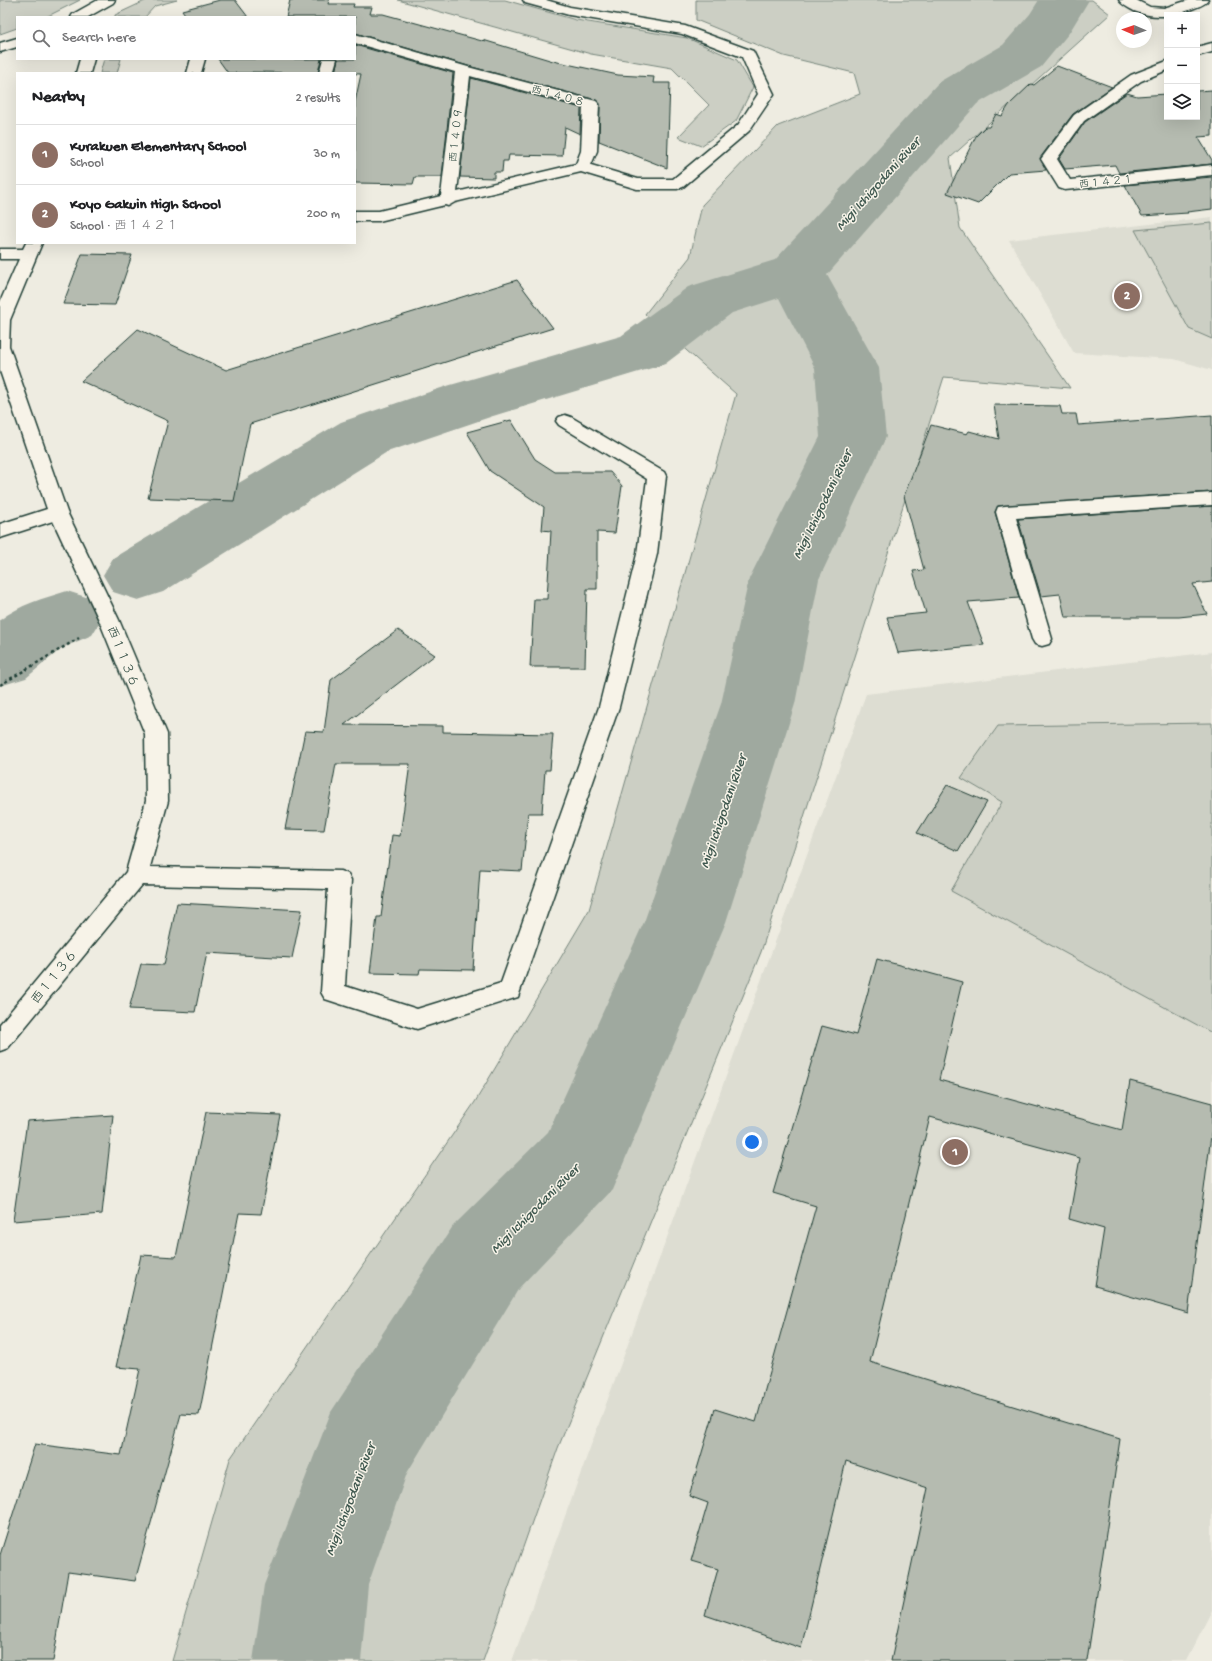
<!DOCTYPE html>
<html lang="en">
<head>
<meta charset="utf-8">
<style>
  :root { --surface:#fff; --page:#f2f2f2; --text:#202124; --muted:#757577; --line:#e0e0e0; --accent:#2563eb }
  body { margin:0; font-family:"Gochi Hand","Klee One",sans-serif; background:var(--page); color:var(--text) }
  .controls { position:absolute; right:12px; top:12px; display:grid; overflow:hidden; border-radius:0px; box-shadow:0 4px 16px #0002 }
  .controls button { width:36px; height:36px; display:grid; place-items:center; padding:0; border:0; border-bottom:1px solid var(--line); background:var(--surface); color:var(--text); font:20px sans-serif }
  .compass { position:absolute; left:1116px; top:12px; width:36px; height:36px; border-radius:50%; background:var(--surface); box-shadow:0 4px 16px #0002; rotate:272deg }
  .you { position:absolute; left:752px; top:1142px; width:14px; height:14px; margin:-10px; border:3px solid #fff; border-radius:50%; background:#1a73e8; box-shadow:0 0 0 6px #1a73e833 }
  .badge { display:grid; place-items:center; width:26px; height:26px; border-radius:50%; background:var(--accent); color:#fff; font-size:13px; font-weight:700 }
  .pin { position:absolute; translate:-50% -50%; border:2px solid #fff; box-shadow:0 1px 4px #0006 }
  .list { margin:0; padding:0; list-style:none }
  h2 { display:flex; justify-content:space-between; align-items:center; height:52px; margin:0; padding:0 16px; font-size:17px }
  h2 small { font-size:13px; font-weight:400; color:var(--muted) }
  .list li { display:grid; grid-template-columns:26px 1fr auto; gap:12px; align-items:center; box-sizing:border-box; height:60px; padding:0 16px; border-top:1px solid var(--line) }
  .list b { display:block; font-size:15px; white-space:nowrap }
  .list p { margin:0; font-size:13px; white-space:nowrap; color:var(--muted) }
  .list em { font-size:13px; font-style:normal; color:var(--muted) }
  .icon { flex:none; width:22px; height:22px; fill:none; stroke:currentColor; stroke-width:2; stroke-linecap:round; stroke-linejoin:round }
  .map { position:relative; flex:none; width:1212px; height:1661px; overflow:hidden }
  .search { position:absolute; background:var(--surface); box-shadow:0 4px 16px #0002; left:16px; top:16px; width:340px; height:44px; display:flex; align-items:center; gap:10px; box-sizing:border-box; padding:0 14px; border-radius:0px; color:var(--muted); font-size:15px }
  .panel { position:absolute; background:var(--surface); box-shadow:0 4px 16px #0002; left:16px; top:72px; width:340px; height:172px; border-radius:0px }
  .map>svg:first-child { display:block }
  .built { fill:#ddddd2 }
  .green { fill:#cccfc4; stroke:#76867c }
  .lines { fill:none; stroke-linecap:round; stroke-linejoin:round }
  .river { fill:#9fa99f; fill-rule:evenodd }
  .building { fill:#b5bbb0; stroke:#1f3d34 }
  .minor-casing { stroke:#1f3d34; stroke-width:3 }
  .major-casing { stroke:#1f3d34; stroke-width:3 }
  .path { stroke:#1f3d34; stroke-width:2.5; stroke-dasharray:3 3; stroke-linecap:butt }
  .minor { fill:#f7f3e8; fill-rule:evenodd }
  .major { fill:#f7f3e8; fill-rule:evenodd }
  .labels { text-anchor:middle; stroke-width:3; stroke-linejoin:round; paint-order:stroke }
  .far-street-label { font-size:11px; fill:#1f3d34; stroke:#f7f3e8 }
  .street-label { font-size:13px; fill:#1f3d34; stroke:#f7f3e8 }
  .water-label { font-size:14px; font-style:italic; fill:#3f584f; stroke:#f7f3e8 }
</style>
</head>
<body>
<div class="map">
<svg width="1212" height="1661" viewBox="0 0 1212 1661">
  <rect width="100%" height="100%" fill="#eeece1"/>
  <filter id="ink" filterUnits="userSpaceOnUse"><feTurbulence type="fractalNoise" baseFrequency=".025" numOctaves="2"/><feDisplacementMap in="SourceGraphic" scale="8" xChannelSelector="R" yChannelSelector="G"/><feConvolveMatrix kernelMatrix="1 2 1 2 8 2 1 2 1" color-interpolation-filters="sRGB"/></filter>
  <g filter="url(#ink)">
    <g class="built">
      <polygon points="1212,217 1212,370 1174,359 1074,353 1009,240"/>
      <polygon points="1212,652 1212,1610 1186,1661 512,1661 866,694"/>
    </g>
    <g class="green">
      <polygon points="0,0 80,0 46,17 17,17 17,28 0,34"/>
      <polygon points="147,0 177,0 155,6 145,17 115,17 115,15"/>
      <polygon points="398,0 505,0 576,20 687,38 737,60 753,87 736,121 701,146 678,137 709,105 672,68 591,54"/>
      <polygon points="696,0 1092,0 1110,14 950,158 960,228 1070,388 944,377 761,952 558,1448 483,1661 172,1661 230,1459 475,1102 589,910 736,394 645,314 690,257 702,205 778,126 860,94 854,73 784,56 696,20"/>
      <polygon points="104,59 121,59 117,73 100,73"/>
      <polygon points="1212,223 1212,339 1189,329 1135,230"/>
      <polygon points="1212,723 1212,1033 951,891 1002,802 961,778 998,726"/>
    </g>
    <g class="lines">
      <g class="river">
        <polygon points="1039,0 1089,0 1069,33 1041,67 977,104 827,275 879,368 886,437 819,579 795,704 726,922 612,1190 519,1288 407,1473 368,1585 361,1661 253,1661 264,1585 331,1412 453,1226 548,1132 644,922 721,704 749,579 820,437 815,368 779,298 732,313 665,364 493,416 387,452 163,592 138,600 113,592 103,575 113,558 341,422 447,386 621,336 688,287 775,260 939,82 1003,45 1030,14"/>
        <path d="M 67,591 L 92,599 L 103,617 L 92,635 L 62,648 L 26,678 L 0,686 L 0,620 C 19,605 44,598 67,591 Z"/>
      </g>
    </g>
    <g class="building">
      <polygon points="220,0 235,0 248,17 187,17 182,10"/>
      <polygon points="290,0 329,0 328,4 354,4 353,7 372,7 370,14 383,14 482,41 483,40 553,61 618,75 654,77 653,83 670,83 667,168 599,141 600,104 596,100 468,66 355,33 355,17 286,17"/>
      <polygon points="355,45 453,73 442,177 415,177 413,184 355,183 355,102 361,74 335,73 338,59 355,59"/>
      <polygon points="218,59 321,59 318,73 252,72 251,73 228,73"/>
      <polygon points="1057,66 1112,87 1073,114 1040,158 1046,170 1009,173 978,204 947,193 976,136 985,127 989,127 996,114 1002,116 1009,105 1031,84 1034,85"/>
      <polygon points="471,78 581,108 580,134 565,127 562,156 509,155 508,161 503,161 502,172 494,172 494,178 460,177"/>
      <polygon points="1212,90 1212,136 1198,137 1212,160 1212,164 1119,173 1115,165 1065,169 1059,159 1085,122 1127,93 1137,96 1167,94 1167,117 1197,117 1197,91"/>
      <polygon points="1212,177 1212,209 1187,212 1188,213 1142,216 1125,185"/>
      <polygon points="82,254 132,255 115,305 63,304"/>
      <polygon points="517,280 553,328 250,424 234,501 148,498 168,421 81,381 138,329 226,370"/>
      <polygon points="994,405 1060,406 1062,414 1076,414 1078,425 1212,415 1212,492 998,506 995,512 1019,598 968,602 984,645 898,653 887,617 926,613 913,571 924,570 904,496 931,425 967,434 969,431 999,439"/>
      <polygon points="511,420 535,459 555,472 610,472 622,486 615,533 597,532 597,589 587,589 585,667 530,667 534,599 547,599 551,531 542,530 544,507 490,471 467,432"/>
      <polygon points="1212,506 1212,582 1193,584 1207,614 1179,617 1065,617 1060,594 1041,596 1018,519"/>
      <polygon points="398,630 435,655 344,725 443,726 443,732 553,734 550,770 545,770 542,813 528,813 522,871 480,869 473,970 420,969 419,974 370,973 377,917 381,917 392,835 400,836 410,764 336,764 324,830 285,829 305,731 324,732 331,680"/>
      <polygon points="947,785 987,802 958,851 917,833"/>
      <polygon points="177,903 302,910 292,958 207,953 195,1012 129,1009 141,964 164,965"/>
      <polygon points="877,959 962,982 939,1080 1122,1130 1130,1081 1212,1103 1212,1128 1188,1313 1095,1286 1104,1229 1069,1219 1080,1158 930,1117 870,1362 1120,1439 1087,1661 891,1661 928,1488 846,1461 801,1648 705,1615 718,1569 691,1561 708,1503 689,1496 715,1409 756,1422 816,1206 773,1193 822,1026 856,1035"/>
      <polygon points="206,1112 280,1115 261,1214 239,1213 199,1415 181,1414 135,1581 68,1572 53,1661 0,1661 0,1555 35,1444 121,1455 140,1369 116,1367 141,1255 176,1257"/>
      <polygon points="113,1115 102,1214 13,1221 27,1121"/>
    </g>
    <g class="lines">
      <defs>
        <g id="minor">
          <path d="M 523,0 L 546,0 L 570,7 L 685,26 L 753,51 L 774,94 L 749,131 L 683,187 L 677,189 L 637,189 L 581,172 L 455,202 L 448,206 L 445,205 L 379,221 L 355,221 L 355,211 L 379,211 L 441,196 L 455,72 L 355,43 L 355,34 L 468,67 L 596,101 L 599,104 L 597,151 L 591,165 L 638,179 L 673,179 L 738,125 L 758,94 L 742,57 L 682,34 L 569,15 L 525,3 ZM 470,76 L 583,107 L 581,151 L 576,164 L 457,192 Z"/>
          <path d="M 1119,0 L 1136,0 L 1150,7 L 1164,8 L 1189,0 L 1208,0 C 1205,5 1197,7 1192,9 C 1172,17 1155,19 1134,11 C 1129,8 1122,5 1119,0 Z"/>
          <polygon points="1212,43 1212,52 1197,56 1197,47"/>
          <polygon points="80,59 94,59 90,73 76,73"/>
          <polygon points="191,59 205,59 201,73 187,73"/>
          <polygon points="323,59 337,59 333,73 319,73"/>
          <polygon points="1167,61 1167,70 1141,81 1084,121 1057,159 1070,180 1212,165 1212,175 1065,190 1059,188 1041,159 1074,115 1131,75"/>
          <polygon points="26,243 42,243 10,320 9,346 67,512 119,620 167,734 168,801 150,867 340,871 348,874 351,880 345,986 417,1009 501,983 599,707 637,554 647,479 559,425 556,421 559,417 565,415 571,417 664,472 666,476 657,554 619,707 518,997 417,1029 325,999 321,992 328,889 142,885 8,1048 0,1051 0,1024 126,872 146,801 145,734 99,620 53,521 0,538 0,524 47,509 0,371 0,302 19,259 0,259 0,249 23,249"/>
          <polygon points="1212,493 1212,505 1016,518 1052,639 1049,644 1042,646 1035,644 1032,639 996,512 998,507 1005,506"/>
        </g>
        <g id="major">
          <polygon points="98,0 115,0 113,3 88,17 71,17 73,14"/>
          <polygon points="17,38 17,47 0,52 0,43"/>
        </g>
      </defs>
      <use href="#minor" class="minor-casing"/>
      <use href="#major" class="major-casing"/>
      <polyline class="path" points="0,685 79,638"/>
      <use href="#minor" class="minor"/>
      <use href="#major" class="major"/>
    </g>
  </g>
  <g class="labels">
    <g class="far-street-label">
      <text transform="translate(558 95) rotate(15)" y="4">西１４０８</text>
      <text transform="translate(455 135) rotate(-84)" y="4">西１４０９</text>
      <text transform="translate(1106 181) rotate(-6)" y="4">西１４２１</text>
    </g>
    <g class="street-label">
      <text transform="translate(124 656) rotate(68)" y="5">西１１３６</text>
      <text transform="translate(53 976) rotate(-51)" y="5">西１１３６</text>
    </g>
    <g class="water-label">
      <text transform="translate(877 183) rotate(-48)" y="5">Migi Ichigodani River</text>
      <text transform="translate(821 504) rotate(-64)" y="5">Migi Ichigodani River</text>
      <text transform="translate(722 811) rotate(-71)" y="5">Migi Ichigodani River</text>
      <text transform="translate(534 1208) rotate(-45)" y="5">Migi Ichigodani River</text>
      <text transform="translate(349 1499) rotate(-69)" y="5">Migi Ichigodani River</text>
    </g>
  </g>
</svg>
<div class="controls">
<button>+</button>
<button>−</button>
<button><svg class="icon" aria-label="layers" viewBox="0 0 24 24"><path d="M12 4l9 5-9 5-9-5zM3 14l9 5 9-5"/></svg></button>
</div>
<svg class="compass" viewBox="-18 -18 36 36"><path d="M0-13l5 13h-10z" fill="#e53935"/><path d="M0 13l5-13h-10z" fill="#757577"/></svg>
<div class="you"></div>
<div class="pin badge" style="left:955px;top:1152px;background:#8d6e63">1</div>
<div class="pin badge" style="left:1127px;top:296px;background:#8d6e63">2</div>
<div class="search"><svg class="icon" aria-label="search" viewBox="0 0 24 24"><circle cx="10" cy="10" r="6"/><path d="M15 15l6 6"/></svg>Search here</div>
<section class="panel">
<h2>Nearby<small>2 results</small></h2>
<ul class="list">
<li><span class="badge" style="background:#8d6e63">1</span><div><b>Kurakuen Elementary School</b><p>School</p></div><em>30 m</em></li>
<li><span class="badge" style="background:#8d6e63">2</span><div><b>Koyo Gakuin High School</b><p>School · 西１４２１</p></div><em>200 m</em></li>
</ul>
</section>
</div>
</body>
</html>
